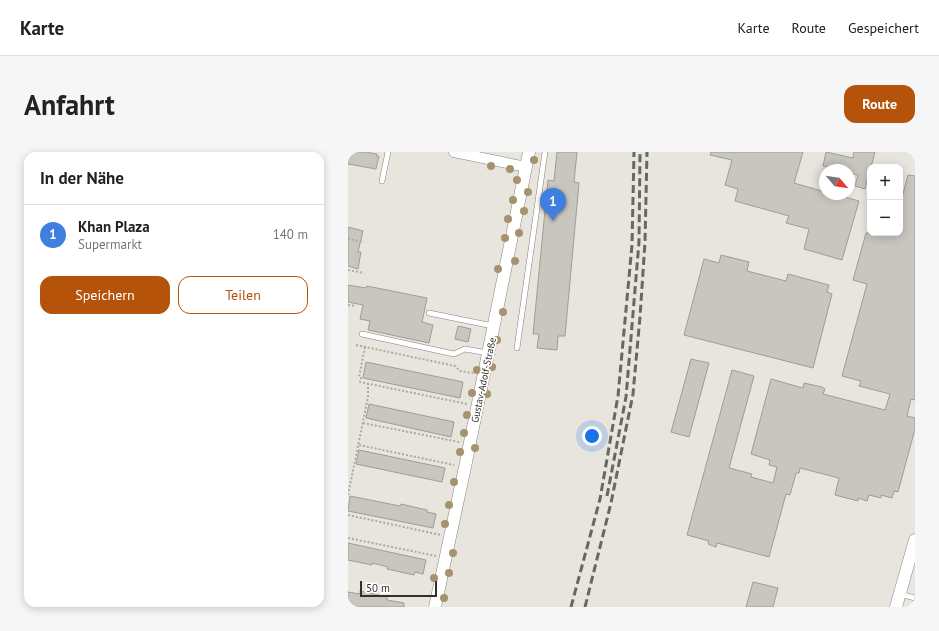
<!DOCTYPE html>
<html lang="de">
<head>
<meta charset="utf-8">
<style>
  :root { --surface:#fff; --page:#f6f6f6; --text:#222; --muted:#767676; --line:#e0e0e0; --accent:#b45309 }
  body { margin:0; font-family:"PT Sans",sans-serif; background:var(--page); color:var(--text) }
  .controls { position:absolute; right:12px; top:12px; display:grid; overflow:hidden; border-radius:8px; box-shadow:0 2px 10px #0003 }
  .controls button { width:36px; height:36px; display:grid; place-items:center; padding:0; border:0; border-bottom:1px solid var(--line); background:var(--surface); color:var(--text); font:20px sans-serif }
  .compass { position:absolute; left:471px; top:12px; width:36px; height:36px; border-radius:50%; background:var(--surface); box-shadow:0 2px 10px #0003; rotate:119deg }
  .scale { position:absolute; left:12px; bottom:10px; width:77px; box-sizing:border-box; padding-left:4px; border:2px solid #32302e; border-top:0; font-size:11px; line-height:14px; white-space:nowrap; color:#32302e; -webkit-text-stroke:3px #fff; paint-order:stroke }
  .you { position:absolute; left:244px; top:284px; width:14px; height:14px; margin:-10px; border:3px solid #fff; border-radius:50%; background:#1a73e8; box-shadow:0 0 0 6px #1a73e833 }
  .badge { display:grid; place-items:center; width:26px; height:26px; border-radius:50%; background:var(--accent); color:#fff; font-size:13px; font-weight:700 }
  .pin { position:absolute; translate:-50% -33px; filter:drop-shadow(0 1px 2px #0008) }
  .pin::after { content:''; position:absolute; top:21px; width:14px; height:12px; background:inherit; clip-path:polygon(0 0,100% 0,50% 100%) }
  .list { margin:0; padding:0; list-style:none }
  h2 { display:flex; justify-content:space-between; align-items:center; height:52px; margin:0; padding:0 16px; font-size:17px }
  h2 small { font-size:13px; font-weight:400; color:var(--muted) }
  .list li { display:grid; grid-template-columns:26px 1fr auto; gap:12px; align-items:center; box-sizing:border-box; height:60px; padding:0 16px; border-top:1px solid var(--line) }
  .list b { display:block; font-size:15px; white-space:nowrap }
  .list p { margin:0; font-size:13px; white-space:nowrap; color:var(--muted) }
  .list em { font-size:13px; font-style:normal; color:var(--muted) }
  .actions { display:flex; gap:8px; padding:12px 16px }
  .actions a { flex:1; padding:9px 0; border:1px solid var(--accent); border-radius:12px; text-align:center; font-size:14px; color:var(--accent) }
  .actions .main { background:var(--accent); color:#fff }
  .map { position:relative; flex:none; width:567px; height:455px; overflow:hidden; border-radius:12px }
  header { display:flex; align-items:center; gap:24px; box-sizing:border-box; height:56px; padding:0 20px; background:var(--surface); border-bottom:1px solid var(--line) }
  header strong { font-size:19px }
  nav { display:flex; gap:22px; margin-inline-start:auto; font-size:14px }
  .intro { display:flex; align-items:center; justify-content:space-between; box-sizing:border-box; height:96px; padding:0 24px }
  h1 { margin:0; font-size:28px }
  .button { padding:10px 18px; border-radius:12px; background:var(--accent); color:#fff; font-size:14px; font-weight:700 }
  main { display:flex; gap:24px; padding:0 24px }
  aside { flex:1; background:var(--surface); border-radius:12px; box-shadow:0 2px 10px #0003 }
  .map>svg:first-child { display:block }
  .building { fill:#c9c6c0; stroke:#9f9c96 }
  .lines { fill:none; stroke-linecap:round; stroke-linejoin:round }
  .service-casing { stroke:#86837e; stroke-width:6 }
  .minor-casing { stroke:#86837e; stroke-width:11 }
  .tertiary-casing { stroke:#86837e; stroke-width:13 }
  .path { stroke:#aca8a4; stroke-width:2; stroke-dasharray:2 2; stroke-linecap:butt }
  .service { stroke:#fff; stroke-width:5 }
  .minor { stroke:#fff; stroke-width:10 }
  .tertiary { stroke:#fff; stroke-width:12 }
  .rail { stroke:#696763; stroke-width:3; stroke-dasharray:8 4; stroke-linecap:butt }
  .tree { fill:#a5936e }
  .labels { text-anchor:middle; stroke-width:3.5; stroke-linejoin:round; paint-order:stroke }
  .street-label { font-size:10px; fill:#32302e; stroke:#fff }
</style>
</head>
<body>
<header>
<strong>Karte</strong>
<nav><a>Karte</a><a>Route</a><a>Gespeichert</a></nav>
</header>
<div class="intro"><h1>Anfahrt</h1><a class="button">Route</a></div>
<main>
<aside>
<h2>In der Nähe<small></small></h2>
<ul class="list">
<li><span class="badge" style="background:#3f7fe0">1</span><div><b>Khan Plaza</b><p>Supermarkt</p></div><em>140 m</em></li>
</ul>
<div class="actions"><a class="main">Speichern</a><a>Teilen</a></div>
</aside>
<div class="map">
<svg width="567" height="455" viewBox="0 0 567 455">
  <rect width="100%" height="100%" fill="#e8e4de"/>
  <g class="building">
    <polygon points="0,0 17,0 29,2 28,4 31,4 28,17 0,12"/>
    <polygon points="209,0 229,0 226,30 231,31 217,184 210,184 209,198 189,196 191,182 185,182 200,28 206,29"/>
    <polygon points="363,0 455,0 446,31 477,40 477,42 486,42 511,49 494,108 456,97 461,77 438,71 441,64 387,49 390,37 377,33 384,8 362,3"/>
    <polygon points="478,0 505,6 506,0 527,0 523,15 522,15 517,37 507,34 510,23 501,21 501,18 491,18 475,14"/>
    <polygon points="560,23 567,24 567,248 563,247 559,264 567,266 567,277 550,340 546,339 544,346 533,343 533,346 521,343 519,349 510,346 510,349 487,343 491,326 452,316 451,321 448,321 442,343 438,342 421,405 369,391 368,395 360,392 361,389 339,383 384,218 406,224 381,316 404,322 403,325 425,331 429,315 421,313 422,308 403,302 423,227 455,236 456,231 474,235 477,237 475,242 537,258 542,242 511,234 513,229 494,224 519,132 505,128 518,81 552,81 552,53"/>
    <polygon points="0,75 15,79 10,100 13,100 10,117 0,114"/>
    <polygon points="373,103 401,110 399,119 438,129 440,122 481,133 479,140 484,142 465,216 336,183 356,107 371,111"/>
    <polygon points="0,133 18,136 19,134 79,146 74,170 85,173 81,191 20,178 22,169 12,167 15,153 0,150"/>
    <polygon points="110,174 123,177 120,190 107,187"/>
    <polygon points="343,207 361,211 341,285 323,280"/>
    <polygon points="18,210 115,230 112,246 15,226"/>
    <polygon points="21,252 106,270 103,285 18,266"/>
    <polygon points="11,298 97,316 94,330 8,312"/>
    <polygon points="2,344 52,354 53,352 79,358 79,360 88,362 85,376 0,359"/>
    <polygon points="0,391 78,408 75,422 67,420 66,423 39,417 40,415 24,411 24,413 0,408"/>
    <polygon points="405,430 430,436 425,455 398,455"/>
    <polygon points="12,439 39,445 39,448 56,451 56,455 0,455 0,440 12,442"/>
  </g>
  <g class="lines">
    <defs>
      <g id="service">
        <polyline points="34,29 40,0"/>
        <polyline points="81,161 145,174"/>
        <polyline points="14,182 106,202 117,197 140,201"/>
        <polyline points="169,196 197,0"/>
        <polyline points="552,442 567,446"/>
      </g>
      <polyline id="minor" points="106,0 178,15"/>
      <g id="tertiary">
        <polyline points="87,455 117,315 181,0"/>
        <polyline points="548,455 567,388"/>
      </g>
    </defs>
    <use href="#service" class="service-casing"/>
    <use href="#minor" class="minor-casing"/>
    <use href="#tertiary" class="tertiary-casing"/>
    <g class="path">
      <polyline points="0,87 16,90"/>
      <polyline points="0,118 16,121"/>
      <polyline points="0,153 8,154"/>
      <polyline points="8,193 107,214 112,219 125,221"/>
      <polyline points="17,195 11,225 13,226 12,230 119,252"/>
      <polyline points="15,271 111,290"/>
      <polyline points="11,293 106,313"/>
      <polyline points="0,343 20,245 20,232"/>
      <polyline points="0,363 93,383"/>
      <polyline points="0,386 88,404"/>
    </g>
    <use href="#service" class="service"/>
    <use href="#minor" class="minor"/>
    <use href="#tertiary" class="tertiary"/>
    <g class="rail">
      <polyline points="259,344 278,245 291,90 292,0"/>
      <polyline points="223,455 252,347 270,244 284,93 286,0"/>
      <polyline points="237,455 263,351 285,242 292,165 297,90 299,0"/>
    </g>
  </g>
  <g class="tree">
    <circle cx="186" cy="8" r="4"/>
    <circle cx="143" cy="14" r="4"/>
    <circle cx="162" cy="17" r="4"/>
    <circle cx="169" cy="28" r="4"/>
    <circle cx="180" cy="40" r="4"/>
    <circle cx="165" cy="48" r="4"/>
    <circle cx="176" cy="59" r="4"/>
    <circle cx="160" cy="67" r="4"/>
    <circle cx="171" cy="81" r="4"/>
    <circle cx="157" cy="86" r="4"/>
    <circle cx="167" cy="109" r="4"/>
    <circle cx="150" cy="117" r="4"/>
    <circle cx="155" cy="160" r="4"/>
    <circle cx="149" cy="188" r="4"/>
    <circle cx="144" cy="215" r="4"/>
    <circle cx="129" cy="218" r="4"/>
    <circle cx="124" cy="241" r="4"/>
    <circle cx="139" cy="242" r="4"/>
    <circle cx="119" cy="263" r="4"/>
    <circle cx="116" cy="281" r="4"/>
    <circle cx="127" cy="296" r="4"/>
    <circle cx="112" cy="300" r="4"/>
    <circle cx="106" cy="330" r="4"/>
    <circle cx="101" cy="353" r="4"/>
    <circle cx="97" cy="372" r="4"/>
    <circle cx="105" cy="401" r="4"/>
    <circle cx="101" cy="421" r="4"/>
    <circle cx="86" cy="426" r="4"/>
    <circle cx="96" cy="446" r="4"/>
  </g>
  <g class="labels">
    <g class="street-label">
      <text transform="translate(135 228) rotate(-78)" y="4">Gustav-Adolf-Straße</text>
    </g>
  </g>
</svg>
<div class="controls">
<button>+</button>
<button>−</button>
</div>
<svg class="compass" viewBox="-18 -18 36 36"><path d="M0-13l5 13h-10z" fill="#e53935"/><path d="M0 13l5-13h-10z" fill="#767676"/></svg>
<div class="scale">50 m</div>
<div class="you"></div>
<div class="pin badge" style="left:205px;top:69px;background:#3f7fe0">1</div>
</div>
</main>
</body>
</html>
